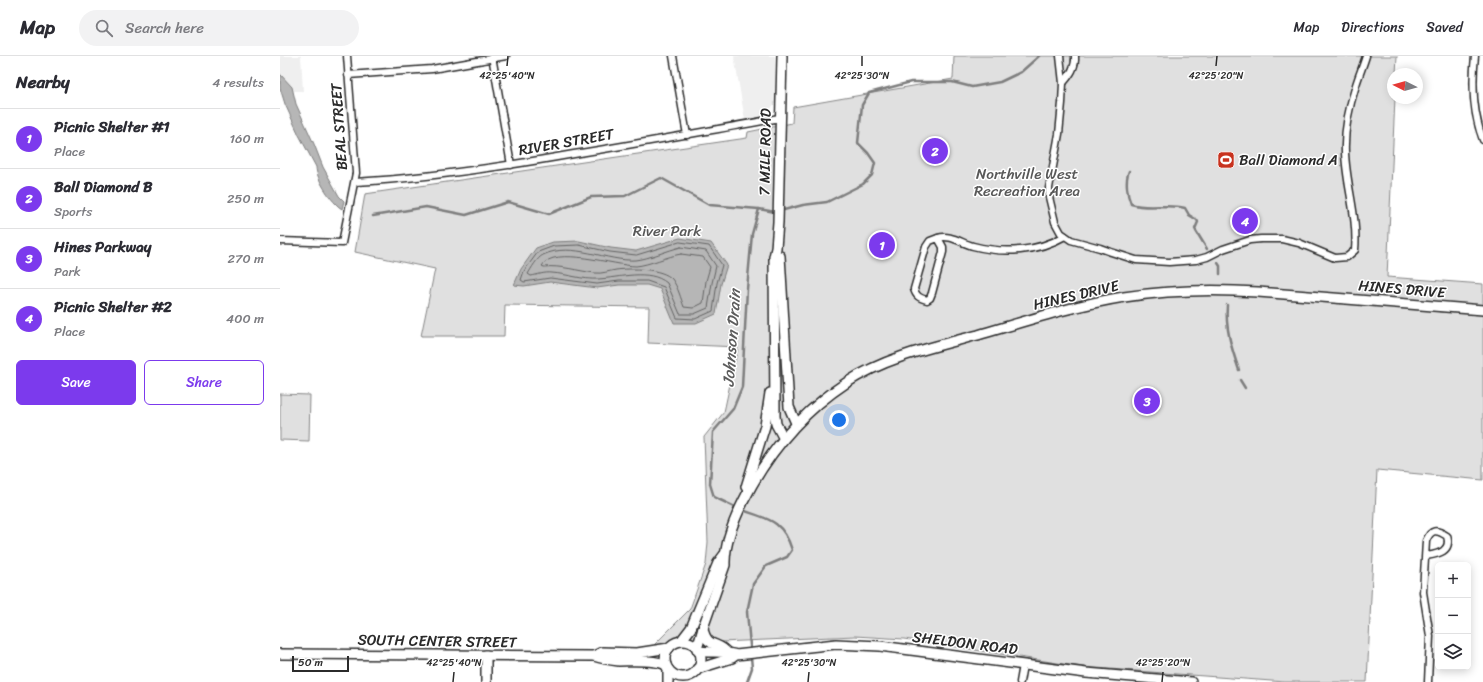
<!DOCTYPE html>
<html lang="en">
<head>
<meta charset="utf-8">
<style>
  :root { --surface:#fff; --page:#f2f2f3; --text:#2b2b33; --muted:#7c7c81; --line:#e1e1e2; --accent:#7c3aed }
  body { margin:0; font-family:Sriracha,sans-serif; background:var(--page); color:var(--text) }
  .controls { position:absolute; right:12px; bottom:12px; display:grid; overflow:hidden; border-radius:6px; box-shadow:0 2px 10px #0003 }
  .controls button { width:36px; height:36px; display:grid; place-items:center; padding:0; border:0; border-bottom:1px solid var(--line); background:var(--surface); color:var(--text); font:20px sans-serif }
  .compass { position:absolute; left:1107px; top:12px; width:36px; height:36px; border-radius:50%; background:var(--surface); box-shadow:0 2px 10px #0003; rotate:275deg }
  .scale { position:absolute; left:12px; bottom:10px; width:57px; box-sizing:border-box; padding-left:4px; border:2px solid #2b2b2b; border-top:0; font-size:11px; line-height:14px; white-space:nowrap; color:#2b2b2b; -webkit-text-stroke:3px #fff; paint-order:stroke }
  .you { position:absolute; left:559px; top:364px; width:14px; height:14px; margin:-10px; border:3px solid #fff; border-radius:50%; background:#1a73e8; box-shadow:0 0 0 6px #1a73e833 }
  .badge { display:grid; place-items:center; width:26px; height:26px; border-radius:50%; background:var(--accent); color:#fff; font-size:13px; font-weight:700 }
  .pin { position:absolute; translate:-50% -50%; border:2px solid #fff; box-shadow:0 1px 4px #0006 }
  .list { margin:0; padding:0; list-style:none }
  h2 { display:flex; justify-content:space-between; align-items:center; height:52px; margin:0; padding:0 16px; font-size:17px }
  h2 small { font-size:13px; font-weight:400; color:var(--muted) }
  .list li { display:grid; grid-template-columns:26px 1fr auto; gap:12px; align-items:center; box-sizing:border-box; height:60px; padding:0 16px; border-top:1px solid var(--line) }
  .list b { display:block; font-size:15px; white-space:nowrap }
  .list p { margin:0; font-size:13px; white-space:nowrap; color:var(--muted) }
  .list em { font-size:13px; font-style:normal; color:var(--muted) }
  .actions { display:flex; gap:8px; padding:12px 16px }
  .actions a { flex:1; padding:9px 0; border:1px solid var(--accent); border-radius:6px; text-align:center; font-size:14px; color:var(--accent) }
  .actions .main { background:var(--accent); color:#fff }
  .icon { flex:none; width:22px; height:22px; fill:none; stroke:currentColor; stroke-width:2; stroke-linecap:round; stroke-linejoin:round }
  .map { position:relative; flex:none; width:1203px; height:626px; overflow:hidden }
  header { display:flex; align-items:center; gap:24px; box-sizing:border-box; height:56px; padding:0 20px; background:var(--surface); border-bottom:1px solid var(--line) }
  header strong { font-size:19px }
  nav { display:flex; gap:22px; margin-inline-start:auto; font-size:14px }
  .search { width:280px; height:36px; background:var(--page); display:flex; align-items:center; gap:10px; box-sizing:border-box; padding:0 14px; border-radius:22px; color:var(--muted); font-size:15px }
  main { display:flex }
  aside { flex:1; background:var(--surface) }
  .map>svg:first-child { display:block }
  .built { fill:#efefef }
  .green { fill:#e0e0e0; stroke:#868686 }
  .water { fill:#b6b6b6; stroke:#7e7e7e }
  .lines { fill:none; stroke-linecap:round; stroke-linejoin:round }
  .shore { stroke:#636363; stroke-width:1 }
  .stream { stroke:#7e7e7e; stroke-width:2.5 }
  .street-casing { stroke:#2b2b2b; stroke-width:9 }
  .secondary-casing { stroke:#2b2b2b; stroke-width:12 }
  .street { stroke:#fff; stroke-width:6 }
  .secondary { stroke:#fff; stroke-width:9 }
  .ticks { fill:none; stroke:#2b2b2b; stroke-width:1.5 }
  .labels { text-anchor:middle; stroke-width:3; stroke-linejoin:round; paint-order:stroke }
  .street-label { font-size:15px; fill:#2b2b2b; stroke:#fff }
  .poi-label { font-size:15px; fill:#2b2b2b; stroke:#fff; text-anchor:start }
  .park-label { font-size:15px; fill:#585858; stroke:#fff }
  .water-label { font-size:16px; font-style:italic; fill:#5c5c5c; stroke:#fff }
  .ticks-label { font-size:10px; text-anchor:middle; fill:#2b2b2b; stroke:#fff; stroke-width:3; stroke-linejoin:round; paint-order:stroke }
</style>
</head>
<body>
<header>
<strong>Map</strong>
<div class="search"><svg class="icon" aria-label="search" viewBox="0 0 24 24"><circle cx="10" cy="10" r="6"/><path d="M15 15l6 6"/></svg>Search here</div>
<nav><a>Map</a><a>Directions</a><a>Saved</a></nav>
</header>
<main>
<aside>
<h2>Nearby<small>4 results</small></h2>
<ul class="list">
<li><span class="badge">1</span><div><b>Picnic Shelter #1</b><p>Place</p></div><em>160 m</em></li>
<li><span class="badge">2</span><div><b>Ball Diamond B</b><p>Sports</p></div><em>250 m</em></li>
<li><span class="badge">3</span><div><b>Hines Parkway</b><p>Park</p></div><em>270 m</em></li>
<li><span class="badge">4</span><div><b>Picnic Shelter #2</b><p>Place</p></div><em>400 m</em></li>
</ul>
<div class="actions"><a class="main">Save</a><a>Share</a></div>
</aside>
<div class="map">
<svg width="1203" height="626" viewBox="0 0 1203 626">
  <rect width="100%" height="100%" fill="#fff"/>
  <filter id="ink" filterUnits="userSpaceOnUse"><feTurbulence type="fractalNoise" baseFrequency=".025" numOctaves="2"/><feDisplacementMap in="SourceGraphic" scale="8" xChannelSelector="R" yChannelSelector="G"/><feConvolveMatrix kernelMatrix="1 2 1 2 8 2 1 2 1" color-interpolation-filters="sRGB"/></filter>
  <g filter="url(#ink)">
    <g class="built">
      <polygon points="0,0 21,0 23,35 13,35 12,31 0,18"/>
      <polygon points="454,0 495,0 495,47 487,58 480,62 465,64"/>
    </g>
    <g class="green">
      <polygon points="674,0 1117,0 1116,18 1113,18 1113,42 1115,42 1107,221 1203,228 1203,424 1097,414 1087,626 1005,626 803,611 624,583 575,580 374,589 410,553 426,508 428,486 424,381 444,356 458,291 368,287 369,251 225,249 224,280 141,280 155,213 75,196 85,138 467,82 468,76 512,67 513,51 673,23"/>
      <polygon points="0,338 30,339 29,385 0,384"/>
    </g>
    <g class="water">
      <path d="M 0,18 L 12,31 L 16,48 L 34,88 L 43,111 L 59,140 L 64,145 L 62,153 C 52,147 36,123 36,111 L 19,79 L 5,48 L 0,32 Z"/>
      <polygon points="400,182 431,187 447,209 441,228 436,258 416,267 394,267 380,233 367,229 339,229 317,232 270,226 244,230 234,229 241,213 256,192 273,186 299,185 331,192 356,195"/>
    </g>
    <g class="lines">
      <g class="shore">
        <polygon points="400,186 429,190 442,209 437,227 433,255 415,263 397,262 384,231 367,225 339,225 317,228 270,222 244,226 241,224 244,215 258,196 274,190 299,189 330,196 356,199"/>
        <path d="M 401,191 L 426,195 L 436,210 L 432,227 L 428,252 L 414,258 L 400,258 L 387,227 C 369,212 339,222 318,223 C 303,224 287,218 272,217 C 265,216 257,219 251,220 L 248,218 C 251,213 257,202 263,199 C 292,185 327,206 356,204 C 368,203 388,194 401,191 Z"/>
        <path d="M 401,198 L 423,201 L 430,211 L 426,225 L 423,247 L 413,252 L 404,251 C 401,243 398,231 392,223 C 382,212 350,212 336,214 C 329,215 322,218 315,217 C 298,215 280,209 264,211 L 262,210 C 273,189 336,210 356,210 C 369,209 388,200 401,198 Z"/>
      </g>
      <g class="stream">
        <path d="M 849,115 C 845,124 847,139 851,148 C 868,154 888,147 905,152 L 909,159 L 917,164 L 918,166 L 915,173 L 916,175 L 927,193"/>
        <polyline points="500,155 523,149 547,146 583,128 592,119 595,107 588,97 578,87 582,49 589,37 631,26 672,26 692,31 720,26 741,16 759,0"/>
        <polyline points="93,160 146,151 186,159 228,146 269,158 311,141 345,140 381,122 429,149 479,153 495,156"/>
        <polyline points="938,207 940,210 940,218"/>
        <path d="M 947,249 C 945,272 952,294 959,314"/>
        <polyline points="960,324 965,332"/>
        <polyline points="457,452 434,441 430,428 433,376 453,353 462,331 467,233 472,178 479,153"/>
        <path d="M 462,454 C 488,463 503,464 512,494 L 507,501 L 486,510 L 473,528 L 467,556 L 472,612 L 467,626"/>
      </g>
      <defs>
        <g id="street">
          <polyline points="212,0 231,109"/>
          <polyline points="393,0 407,79"/>
          <path d="M 780,0 L 783,27 L 782,47 L 779,78 L 769,132 L 769,141 L 775,166 L 781,177 L 791,184 L 820,192 L 831,196 L 856,204 L 889,206 L 916,204 L 927,201 L 943,193 L 970,184 L 981,183 L 1002,183 L 1019,187 L 1055,202 L 1067,201 L 1075,194 C 1078,161 1066,129 1065,96 C 1064,74 1069,51 1076,29 C 1079,19 1083,10 1086,0"/>
          <path d="M 1195,0 C 1192,27 1193,58 1203,84"/>
          <polyline points="68,19 152,13 226,0"/>
          <path d="M 783,27 C 790,19 796,11 795,0"/>
          <path d="M 75,126 C 149,122 221,111 294,98 C 363,87 431,74 500,62"/>
          <path d="M 658,182 L 663,191 L 663,196 L 652,237 L 650,242 L 647,244 C 639,242 636,240 634,233 L 646,191 L 650,185 Z"/>
          <path d="M 658,182 C 670,178 681,187 693,190 C 724,198 757,196 785,180"/>
          <polyline points="0,185 62,187 76,117 67,0"/>
          <path d="M 1146,500 C 1157,498 1172,496 1167,480 C 1156,473 1151,473 1146,485 L 1143,536 L 1150,580 L 1148,626"/>
          <polyline points="740,626 743,609"/>
        </g>
        <g id="secondary">
          <polyline points="502,0 498,166 496,192 494,201 495,360 496,368 503,381"/>
          <polyline points="500,200 509,351 516,367"/>
          <polyline points="466,431 485,370 490,337"/>
          <path d="M 423,573 C 427,593 439,585 447,597"/>
          <polyline points="401,585 411,572 438,507 444,499"/>
          <circle cx="403" cy="603" r="18"/>
          <path d="M 417,593 L 424,569 L 445,509 C 444,483 459,452 472,429 C 496,387 525,354 566,327 C 606,301 653,291 698,279 C 746,265 795,249 844,241 C 889,234 933,233 978,236 L 1203,254"/>
          <path d="M 418,595 C 428,597 449,595 456,599"/>
          <path d="M 0,598 L 314,600 C 322,603 330,604 339,605 C 351,605 375,603 386,609"/>
          <polyline points="206,599 206,626"/>
          <polyline points="314,600 322,596 357,597 389,592"/>
          <polyline points="417,613 452,602 456,599 556,588 600,590 806,617 911,626"/>
          <polyline points="388,626 388,613"/>
        </g>
      </defs>
      <use href="#street" class="street-casing"/>
      <use href="#secondary" class="secondary-casing"/>
      <use href="#street" class="street"/>
      <use href="#secondary" class="secondary"/>
    </g>
  </g>
  <path class="ticks" d="M 227,10 L 228,0M 582,10 L 582,0M 936,10 L 937,0M 173,626 L 174,616M 528,626 L 529,616M 882,626 L 883,616"/>
  <defs>
    <symbol id="stadium-square" viewBox="-11 -11 22 22"><rect x="-9" y="-9" width="18" height="18" rx="4" fill="#c8321e" stroke="#fff"/><path d="M0-5a6.5 5 0 1 0 0 10a6.5 5 0 1 0 0-10ZM-3.5-1.8h7v3.6h-7Z" fill="#fff"/></symbol>
  </defs>
  <g fill-rule="evenodd">
    <use href="#stadium-square" x="936" y="94" width="20" height="20"/>
  </g>
  <g class="labels">
    <g class="street-label">
      <text transform="translate(59 71) rotate(-94)" y="5">BEAL STREET</text>
      <text transform="translate(286 86) rotate(-10)" y="5">RIVER STREET</text>
      <text transform="translate(485 96) rotate(-89)" y="5">7 MILE ROAD</text>
      <text transform="translate(1122 233) rotate(5)" y="5">HINES DRIVE</text>
      <text transform="translate(796 239) rotate(-13)" y="5">HINES DRIVE</text>
      <text transform="translate(157 585) rotate(1)" y="5">SOUTH CENTER STREET</text>
      <text transform="translate(685 587) rotate(7)" y="5">SHELDON ROAD</text>
    </g>
    <g class="poi-label">
      <text x="959" y="109">Ball Diamond A</text>
    </g>
    <g class="park-label">
      <text x="747" y="123">Northville West<tspan x="747" dy="17">Recreation Area</tspan></text>
      <text x="387" y="180">River Park</text>
    </g>
    <g class="water-label">
      <text transform="translate(451 282) rotate(-86)" y="6">Johnson Drain</text>
    </g>
  </g>
  <g class="ticks-label">
    <text x="227" y="23">42°25'40"N</text>
    <text x="582" y="23">42°25'30"N</text>
    <text x="936" y="23">42°25'20"N</text>
    <text x="174" y="610">42°25'40"N</text>
    <text x="529" y="610">42°25'30"N</text>
    <text x="883" y="610">42°25'20"N</text>
  </g>
</svg>
<div class="controls">
<button>+</button>
<button>−</button>
<button><svg class="icon" aria-label="layers" viewBox="0 0 24 24"><path d="M12 4l9 5-9 5-9-5zM3 14l9 5 9-5"/></svg></button>
</div>
<svg class="compass" viewBox="-18 -18 36 36"><path d="M0-13l5 13h-10z" fill="#e53935"/><path d="M0 13l5-13h-10z" fill="#7c7c81"/></svg>
<div class="scale">50 m</div>
<div class="you"></div>
<div class="pin badge" style="left:602px;top:189px">1</div>
<div class="pin badge" style="left:655px;top:95px">2</div>
<div class="pin badge" style="left:867px;top:345px">3</div>
<div class="pin badge" style="left:965px;top:165px">4</div>
</div>
</main>
</body>
</html>
